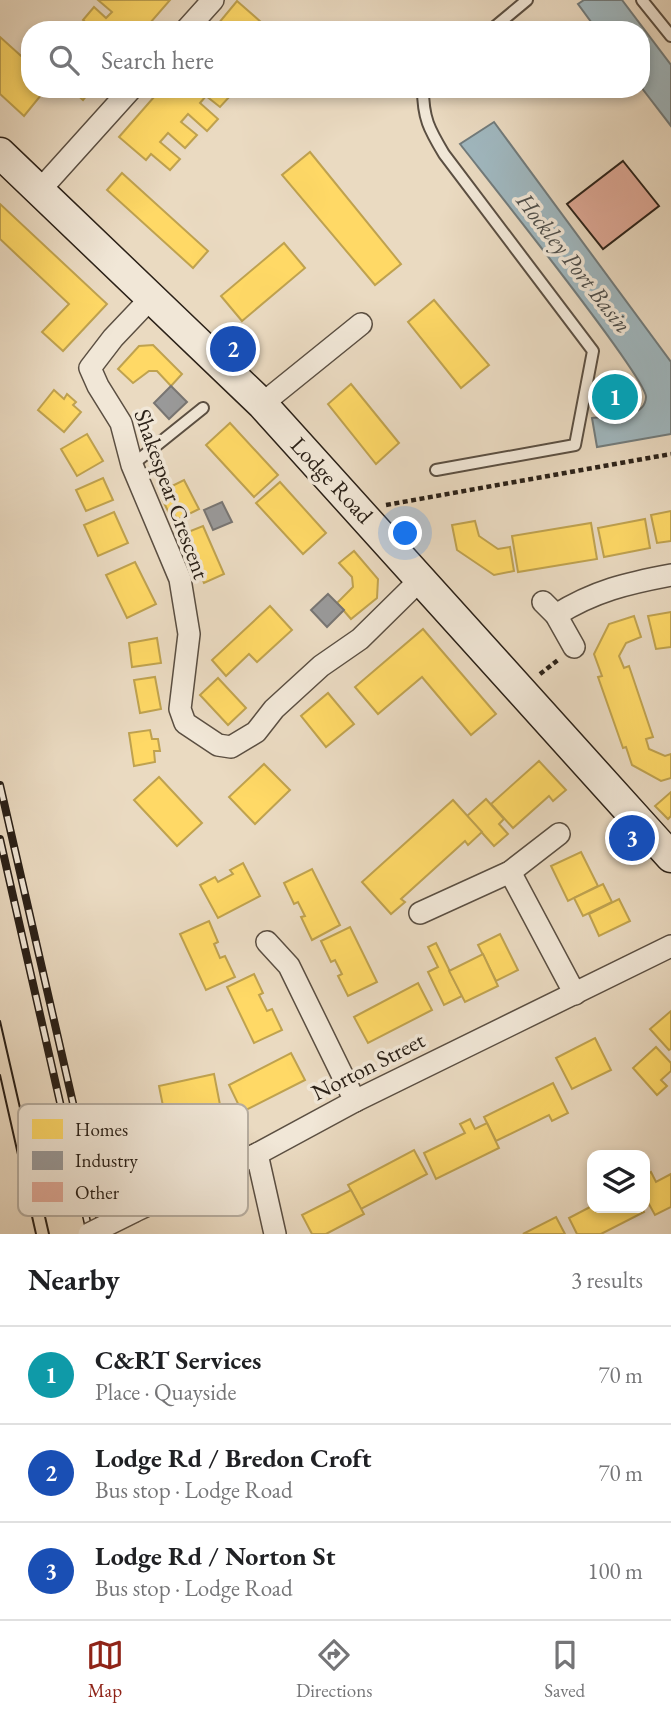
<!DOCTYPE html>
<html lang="en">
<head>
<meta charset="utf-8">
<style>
  :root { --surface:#fff; --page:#f2f2f2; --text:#202124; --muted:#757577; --line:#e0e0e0; --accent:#8f2418 }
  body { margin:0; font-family:"EB Garamond",serif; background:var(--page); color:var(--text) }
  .controls { position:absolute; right:21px; bottom:21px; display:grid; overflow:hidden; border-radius:14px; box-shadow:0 4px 10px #0003 }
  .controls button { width:63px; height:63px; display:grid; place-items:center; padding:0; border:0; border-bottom:2px solid var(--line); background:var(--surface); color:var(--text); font:35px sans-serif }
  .you { position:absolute; left:406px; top:534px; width:24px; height:24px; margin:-18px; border:5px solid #fff; border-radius:50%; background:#1a73e8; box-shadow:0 0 0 10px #1a73e833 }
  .badge { display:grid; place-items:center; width:46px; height:46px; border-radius:50%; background:var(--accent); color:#fff; font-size:23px; font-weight:700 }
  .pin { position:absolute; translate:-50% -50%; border:4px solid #fff; box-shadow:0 2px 7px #0006 }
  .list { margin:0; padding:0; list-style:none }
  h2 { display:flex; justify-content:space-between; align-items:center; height:91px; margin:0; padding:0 28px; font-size:30px }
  h2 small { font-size:23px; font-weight:400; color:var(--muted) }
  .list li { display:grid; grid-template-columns:46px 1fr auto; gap:21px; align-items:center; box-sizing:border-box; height:98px; padding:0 28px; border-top:2px solid var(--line) }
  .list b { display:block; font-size:26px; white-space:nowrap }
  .list p { margin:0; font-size:23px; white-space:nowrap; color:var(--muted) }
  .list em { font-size:23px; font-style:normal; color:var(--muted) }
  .icon { flex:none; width:38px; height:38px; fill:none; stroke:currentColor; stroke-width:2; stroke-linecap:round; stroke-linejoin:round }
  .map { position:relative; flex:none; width:671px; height:1234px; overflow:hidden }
  .search { position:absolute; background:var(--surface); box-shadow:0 4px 10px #0003; left:21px; right:21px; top:21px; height:77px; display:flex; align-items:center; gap:18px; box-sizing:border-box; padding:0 24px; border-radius:28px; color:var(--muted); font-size:26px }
  .sheet { height:385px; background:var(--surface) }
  nav { display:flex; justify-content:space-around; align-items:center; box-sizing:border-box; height:98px; border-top:2px solid var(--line); background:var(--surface); font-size:19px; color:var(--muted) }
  nav a { display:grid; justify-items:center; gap:4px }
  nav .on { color:var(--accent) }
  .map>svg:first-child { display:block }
  .water { fill:#9fb7bf; stroke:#717b7c; stroke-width:2 }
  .homes { fill:#ffd966; stroke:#bfa24f; stroke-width:2 }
  .industry { fill:#999; stroke:#787572; stroke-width:2 }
  .building { fill:#dfa997; stroke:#2b2118; stroke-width:2 }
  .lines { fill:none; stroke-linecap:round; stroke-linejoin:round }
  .lane-casing { stroke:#5b4f42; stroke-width:14 }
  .street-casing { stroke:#5b4f42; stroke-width:24 }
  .secondary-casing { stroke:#2b2118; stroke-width:33 }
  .path { stroke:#2b2118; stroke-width:4.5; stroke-dasharray:5 3.5; stroke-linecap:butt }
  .lane { stroke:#f1e7d7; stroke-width:10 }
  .street { stroke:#f1e7d7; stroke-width:21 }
  .secondary { stroke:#f1e7d7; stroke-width:30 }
  .tram { stroke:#2b2118; stroke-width:2 }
  .rail-casing { stroke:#2b2118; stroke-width:8 }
  .rail { stroke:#f1e7d7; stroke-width:5; stroke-dasharray:16; stroke-linecap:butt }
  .street-bridge-casing { stroke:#5b4f42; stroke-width:24; stroke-linecap:butt }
  .street-bridge { stroke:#f1e7d7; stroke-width:21 }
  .labels { text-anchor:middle; stroke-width:7; stroke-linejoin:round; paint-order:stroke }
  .street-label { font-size:23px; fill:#2b2118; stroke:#f1e7d7 }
  .water-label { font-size:24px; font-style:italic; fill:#4e4e4a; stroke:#f1e7d7 }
  .key { fill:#f1e7d7; stroke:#b6ac9e; stroke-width:2 }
  .key-label { font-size:19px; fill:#2b2118 }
</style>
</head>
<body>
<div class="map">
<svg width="671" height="1234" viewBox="0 0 671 1234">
  <rect width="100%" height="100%" fill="#eadac1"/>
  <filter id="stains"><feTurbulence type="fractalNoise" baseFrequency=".00286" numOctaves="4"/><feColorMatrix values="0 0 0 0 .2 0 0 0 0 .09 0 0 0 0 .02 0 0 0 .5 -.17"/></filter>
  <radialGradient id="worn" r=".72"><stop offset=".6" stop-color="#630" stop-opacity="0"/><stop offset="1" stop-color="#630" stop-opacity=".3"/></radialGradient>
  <g class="water">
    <polygon points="584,0 622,0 671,65 671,126 641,87 641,30 597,30 578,4"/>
    <path d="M 494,122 L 671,362 L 671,434 L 597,447 L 592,418 C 608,416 645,420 646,397 C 647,378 484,175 460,144 Z"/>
  </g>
  <g class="homes">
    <polygon points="98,0 170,0 144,30 94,30 83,20 94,7 106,18 112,12"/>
    <polygon points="237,1 270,30 213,30"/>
    <polygon points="0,37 30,64 30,89 46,89 24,116 0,94"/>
    <polygon points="71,89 92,89 83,100"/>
    <polygon points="161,89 225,89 231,95 220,107 206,96 200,103 218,119 207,131 188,114 181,122 197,135 185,148 168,133 160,142 180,159 170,170 151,154 146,160 119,137"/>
    <polygon points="310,152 401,264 375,285 282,175"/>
    <polygon points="122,173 208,251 193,268 107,190"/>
    <polygon points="0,204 107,304 63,351 42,332 69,304 0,239"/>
    <polygon points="284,243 305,268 242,321 221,296"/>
    <polygon points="434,300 489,365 461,388 408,322"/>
    <polygon points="153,345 182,374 171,386 157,371 149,371 133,383 118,369 139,346"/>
    <polygon points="351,384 399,443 376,464 328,404"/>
    <polygon points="54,390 64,399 67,394 76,402 73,405 81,412 64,432 38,410"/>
    <polygon points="230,423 278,475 254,497 206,445"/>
    <polygon points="87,434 103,461 77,476 61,449"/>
    <polygon points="103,478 113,500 86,511 76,490"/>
    <polygon points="184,480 199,509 177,520 173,511 169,513 163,501 168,499 164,490"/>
    <polygon points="280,482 326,533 303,554 256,503"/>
    <polygon points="671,511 671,541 657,543 651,515"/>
    <polygon points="114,512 128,543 98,556 84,525"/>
    <polygon points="645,519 650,548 604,557 598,528"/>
    <polygon points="475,521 479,536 498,549 510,547 514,571 494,575 457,550 452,525"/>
    <polygon points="591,523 597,559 518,572 512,536"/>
    <polygon points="203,526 224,574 204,583 193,558 189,559 185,551 190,549 183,534"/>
    <polygon points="354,551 378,579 377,598 351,619 337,603 353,587 352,577 339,563"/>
    <polygon points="135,562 156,604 127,618 106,575"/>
    <polygon points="270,606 292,630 257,662 249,654 226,676 212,660"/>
    <polygon points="671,612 671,647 656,649 648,616"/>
    <polygon points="634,616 641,637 626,643 619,656 624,668 629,666 653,737 646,739 649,749 665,756 671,754 671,778 661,781 632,765 626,747 623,748 598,677 602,676 594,654 609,624"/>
    <polygon points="423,629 496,714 471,735 422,677 378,714 355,687"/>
    <polygon points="157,638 161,663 132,667 129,643"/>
    <polygon points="155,677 161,709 140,713 134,680"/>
    <polygon points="218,678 246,708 228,725 200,695"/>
    <polygon points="328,693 354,724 326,747 301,716"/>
    <polygon points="150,730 152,739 158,739 160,751 154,751 155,762 134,766 129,733"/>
    <polygon points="539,761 566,790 553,801 549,796 513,828 491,804"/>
    <polygon points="264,764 290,790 255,824 229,797"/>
    <polygon points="159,777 202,823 177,846 134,800"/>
    <polygon points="671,792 671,816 668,819 655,806"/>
    <polygon points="486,799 504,819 499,824 508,834 494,846 467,816"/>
    <polygon points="453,800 482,832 468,845 465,841 401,899 405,902 391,914 362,882"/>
    <polygon points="581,852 598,886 568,901 551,866"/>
    <polygon points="243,863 260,896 218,918 200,885 215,877 218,882 233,874 230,870"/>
    <polygon points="312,869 340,925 312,940 301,917 305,916 298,902 294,904 284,883"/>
    <polygon points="603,884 612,902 583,916 574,898"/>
    <polygon points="619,899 630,921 599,936 589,914"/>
    <polygon points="209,921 218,942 214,944 220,958 225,956 235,977 206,990 180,934"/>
    <polygon points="350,927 377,982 348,996 338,976 342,974 335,960 331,962 321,941"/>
    <polygon points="500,934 518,970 496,981 478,945"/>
    <polygon points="436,943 462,996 444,1005 428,972 438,967 428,947"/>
    <polygon points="483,954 498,986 465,1002 449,971"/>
    <polygon points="254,974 263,993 259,995 267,1011 272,1009 282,1030 254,1043 227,987"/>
    <polygon points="418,983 432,1010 368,1043 354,1017"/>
    <polygon points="671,1011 671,1049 669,1050 650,1029"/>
    <polygon points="595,1038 611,1070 572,1089 556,1058"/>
    <polygon points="656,1047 671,1063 671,1071 661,1080 667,1086 657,1095 633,1068"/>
    <polygon points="291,1053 305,1080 242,1112 229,1085"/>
    <polygon points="214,1074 221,1110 166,1121 159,1086"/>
    <polygon points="553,1083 568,1113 552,1121 549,1115 496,1141 484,1117"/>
    <polygon points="470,1119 475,1129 487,1123 499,1148 436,1179 424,1153 465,1133 460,1124"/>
    <polygon points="414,1150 427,1174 361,1209 348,1185"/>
    <polygon points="651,1172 656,1182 671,1174 671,1207 655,1215 645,1197 645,1176"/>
    <polygon points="351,1190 364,1214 326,1234 312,1234 302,1215"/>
    <polygon points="592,1206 592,1208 642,1208 644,1212 601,1234 577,1234 569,1218"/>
    <polygon points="556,1217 565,1234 523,1234"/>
  </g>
  <g class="industry">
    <polygon points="171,386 187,402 169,419 154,403"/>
    <polygon points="222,502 232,522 213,530 204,510"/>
    <polygon points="328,594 344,610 327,627 311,610"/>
  </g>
  <g class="building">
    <polygon points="623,161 659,206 603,249 567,204"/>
    <polygon points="622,388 625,403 608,406 605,391"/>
  </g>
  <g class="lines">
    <defs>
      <g id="lane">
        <polyline points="642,0 671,36"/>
        <polyline points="491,30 527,0"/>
        <path d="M 423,89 C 423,118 429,129 444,154 L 593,351 L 575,445 L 436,470"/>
        <polyline points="132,465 203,408"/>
      </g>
      <g id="street">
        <polyline points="186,30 213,0"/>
        <polyline points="40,190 131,89"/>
        <polyline points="151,298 113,338 90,368 98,386 121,423 132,465 180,579 189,634 180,709 185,723 218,745 231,747 256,732 274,709 321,666 360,639 421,579"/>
        <polyline points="262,404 361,324"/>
        <polyline points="543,602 556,615 574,647"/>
        <path d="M 556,615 C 594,591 628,583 671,575"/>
        <polyline points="510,872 575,994"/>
        <polyline points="420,913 510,872 559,834"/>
        <polyline points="267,942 289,966 355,1101"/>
        <polyline points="257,1154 275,1234"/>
        <polyline points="135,1211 257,1154 355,1101 671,946"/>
      </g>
      <polyline id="secondary" points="0,153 262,404 671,857"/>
    </defs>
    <use href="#lane" class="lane-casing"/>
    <use href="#street" class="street-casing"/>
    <use href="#secondary" class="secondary-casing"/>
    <g class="path">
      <polyline points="386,505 671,454"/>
      <polyline points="540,674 558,660"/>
    </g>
    <use href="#lane" class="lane"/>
    <use href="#street" class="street"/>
    <use href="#secondary" class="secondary"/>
    <g class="tram">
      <polyline points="0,1021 49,1234"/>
      <polyline points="0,1075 36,1234"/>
    </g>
    <defs>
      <g id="rail">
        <polyline points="0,785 103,1234"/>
        <polyline points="0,839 90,1234"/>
      </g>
    </defs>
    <use href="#rail" class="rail-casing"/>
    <use href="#rail" class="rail"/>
    <defs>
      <polyline id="street-bridge" points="89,1234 135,1211"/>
    </defs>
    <use href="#street-bridge" class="street-bridge-casing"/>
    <use href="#street-bridge" class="street-bridge"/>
  </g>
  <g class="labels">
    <g class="street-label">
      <text transform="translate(332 480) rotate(47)" y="8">Lodge Road</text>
      <text transform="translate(172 494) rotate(70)" y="8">Shakespear Crescent</text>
      <text transform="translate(368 1066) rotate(-27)" y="8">Norton Street</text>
    </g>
    <g class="water-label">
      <text transform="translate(574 263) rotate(52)" y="8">Hockley Port Basin</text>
    </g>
  </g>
  <rect x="18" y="1104" width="230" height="112" rx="10" class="key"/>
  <rect x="32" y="1119" width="31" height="20" fill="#ffd966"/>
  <rect x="32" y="1151" width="31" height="19" fill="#999"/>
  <rect x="32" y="1182" width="31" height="20" fill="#dfa997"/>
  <g class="key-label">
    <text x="75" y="1136">Homes</text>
    <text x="75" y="1167">Industry</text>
    <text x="75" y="1199">Other</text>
  </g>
  <rect width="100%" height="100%" filter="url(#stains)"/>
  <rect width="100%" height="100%" fill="url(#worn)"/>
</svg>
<div class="controls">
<button><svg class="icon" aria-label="layers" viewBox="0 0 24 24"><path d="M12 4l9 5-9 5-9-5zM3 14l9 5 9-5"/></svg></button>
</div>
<div class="you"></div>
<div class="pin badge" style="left:615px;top:397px;background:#0f9aa8">1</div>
<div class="pin badge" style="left:233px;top:349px;background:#1a4fb4">2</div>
<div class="pin badge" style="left:632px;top:838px;background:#1a4fb4">3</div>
<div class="search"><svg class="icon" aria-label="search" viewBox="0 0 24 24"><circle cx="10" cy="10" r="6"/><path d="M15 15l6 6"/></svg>Search here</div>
</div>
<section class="sheet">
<h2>Nearby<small>3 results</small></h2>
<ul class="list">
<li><span class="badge" style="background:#0f9aa8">1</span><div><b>C&amp;RT Services</b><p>Place · Quayside</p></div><em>70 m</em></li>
<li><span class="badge" style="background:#1a4fb4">2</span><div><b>Lodge Rd / Bredon Croft</b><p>Bus stop · Lodge Road</p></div><em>70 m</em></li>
<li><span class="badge" style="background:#1a4fb4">3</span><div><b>Lodge Rd / Norton St</b><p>Bus stop · Lodge Road</p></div><em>100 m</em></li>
</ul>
</section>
<nav>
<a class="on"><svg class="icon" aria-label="map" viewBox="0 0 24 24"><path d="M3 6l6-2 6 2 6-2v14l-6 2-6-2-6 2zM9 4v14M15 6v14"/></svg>Map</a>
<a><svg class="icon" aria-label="directions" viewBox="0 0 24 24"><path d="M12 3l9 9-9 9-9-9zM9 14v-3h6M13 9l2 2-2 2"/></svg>Directions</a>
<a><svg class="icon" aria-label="saved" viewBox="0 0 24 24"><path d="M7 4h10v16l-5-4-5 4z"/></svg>Saved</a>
</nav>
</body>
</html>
